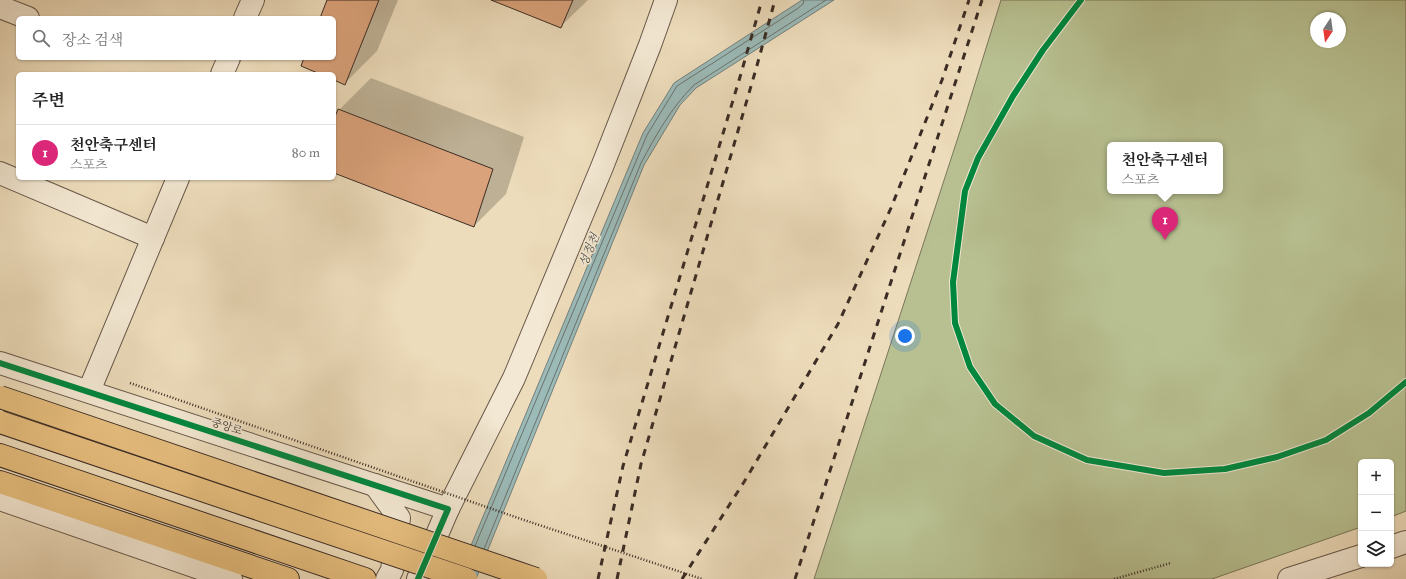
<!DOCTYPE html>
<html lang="ko">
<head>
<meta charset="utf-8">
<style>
  :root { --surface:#fff; --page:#f6f6f6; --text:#222; --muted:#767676; --line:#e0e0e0; --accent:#db2777 }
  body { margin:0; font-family:"IM FELL Great Primer","Noto Serif KR",serif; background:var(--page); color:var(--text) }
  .controls { position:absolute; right:12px; bottom:12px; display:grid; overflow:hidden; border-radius:6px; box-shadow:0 1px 3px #0004 }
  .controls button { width:36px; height:36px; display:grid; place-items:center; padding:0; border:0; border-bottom:1px solid var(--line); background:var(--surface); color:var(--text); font:20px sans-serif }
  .compass { position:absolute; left:1310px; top:12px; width:36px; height:36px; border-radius:50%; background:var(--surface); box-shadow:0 1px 3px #0004; rotate:193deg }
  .you { position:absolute; left:905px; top:336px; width:14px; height:14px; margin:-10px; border:3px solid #fff; border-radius:50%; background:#1a73e8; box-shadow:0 0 0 6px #1a73e833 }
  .badge { display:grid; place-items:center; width:26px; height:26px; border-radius:50%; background:var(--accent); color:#fff; font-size:13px; font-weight:700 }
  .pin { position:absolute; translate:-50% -33px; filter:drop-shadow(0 1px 2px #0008) }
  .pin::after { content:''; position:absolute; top:21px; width:14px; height:12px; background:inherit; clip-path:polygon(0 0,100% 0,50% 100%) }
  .popup { position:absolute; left:1107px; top:142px; width:116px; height:52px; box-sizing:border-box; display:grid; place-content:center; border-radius:6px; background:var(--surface); filter:drop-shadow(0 1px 3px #0005); font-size:13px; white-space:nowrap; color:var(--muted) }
  .popup b { font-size:15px; color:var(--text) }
  .popup::after { content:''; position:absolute; left:50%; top:100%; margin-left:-8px; border:8px solid transparent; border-top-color:var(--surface) }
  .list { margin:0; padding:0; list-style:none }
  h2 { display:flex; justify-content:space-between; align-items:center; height:52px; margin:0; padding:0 16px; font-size:17px }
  h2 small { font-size:13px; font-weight:400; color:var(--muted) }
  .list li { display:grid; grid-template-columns:26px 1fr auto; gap:12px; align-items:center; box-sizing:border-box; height:56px; padding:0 16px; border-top:1px solid var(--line) }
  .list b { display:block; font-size:15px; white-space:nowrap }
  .list p { margin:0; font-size:13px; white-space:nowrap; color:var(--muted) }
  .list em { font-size:13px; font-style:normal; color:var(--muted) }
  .icon { flex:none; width:22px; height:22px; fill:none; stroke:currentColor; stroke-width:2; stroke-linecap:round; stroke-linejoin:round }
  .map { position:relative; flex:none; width:1406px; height:579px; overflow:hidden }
  .search { position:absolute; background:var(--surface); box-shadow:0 1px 3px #0004; left:16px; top:16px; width:320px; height:44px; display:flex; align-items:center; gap:10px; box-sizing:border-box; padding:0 14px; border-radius:6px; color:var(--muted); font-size:15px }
  .panel { position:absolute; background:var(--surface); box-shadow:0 1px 3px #0004; left:16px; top:72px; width:320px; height:108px; border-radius:6px }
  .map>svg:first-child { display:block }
  .green { fill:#b8c091; stroke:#79765b; fill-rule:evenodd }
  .water { fill:#9bbab8; stroke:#74817d }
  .shadow { fill:#0003 }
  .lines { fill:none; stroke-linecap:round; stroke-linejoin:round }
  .shore { stroke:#6a736e; stroke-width:1 }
  .building { fill:#daa27a; stroke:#3a2c25 }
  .minor-casing { stroke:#67584a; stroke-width:24 }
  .major-casing { stroke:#3a2c25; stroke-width:24 }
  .path { stroke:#3a2c25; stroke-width:2.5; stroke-dasharray:1 2; stroke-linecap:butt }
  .minor { stroke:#f3e8d3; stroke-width:22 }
  .major { stroke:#e6be7e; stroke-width:22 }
  .rail { stroke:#3a2c25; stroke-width:3; stroke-dasharray:7 7; stroke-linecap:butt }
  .major-bridge-casing { stroke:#3a2c25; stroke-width:24; stroke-linecap:butt }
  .path-bridge { stroke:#3a2c25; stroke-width:2.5; stroke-dasharray:1 2; stroke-linecap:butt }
  .major-bridge { stroke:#e6be7e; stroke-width:22 }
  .cycleway-casing { stroke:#f3e8d3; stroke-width:8 }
  .cycleway { stroke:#00873e; stroke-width:6 }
  .labels { text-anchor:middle; stroke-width:3; stroke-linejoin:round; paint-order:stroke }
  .street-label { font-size:11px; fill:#3a2c25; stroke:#f3e8d3 }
  .water-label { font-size:12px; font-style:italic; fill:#52504a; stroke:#f3e8d3 }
</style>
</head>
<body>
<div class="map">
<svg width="1406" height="579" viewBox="0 0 1406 579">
  <rect width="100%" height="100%" fill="#eddcbb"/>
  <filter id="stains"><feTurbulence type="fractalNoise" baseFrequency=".005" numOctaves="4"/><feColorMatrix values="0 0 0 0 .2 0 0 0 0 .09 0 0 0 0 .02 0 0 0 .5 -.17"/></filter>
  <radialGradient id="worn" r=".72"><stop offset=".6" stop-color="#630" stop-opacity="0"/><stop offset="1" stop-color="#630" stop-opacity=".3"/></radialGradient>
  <path class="green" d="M 1001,0 L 1406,0 L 1406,511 L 1391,517 L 1391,462 L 1361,462 L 1361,527 L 1212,579 L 814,579 L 964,119 ZM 1316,18 L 1340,18 L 1340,42 L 1316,42 ZM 1110,145 L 1220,145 L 1220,191 L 1110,191 Z"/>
  <polygon class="water" points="802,0 834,0 696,88 680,105 644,165 476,579 457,579 643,133 674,83"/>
  <g class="shadow">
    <polygon points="328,0 398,0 377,51 345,83 334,79 334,74 323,74 305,58 334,58 334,18 321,18"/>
    <polygon points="494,0 588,0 560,27"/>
    <polygon points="371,78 524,137 506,194 474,226 334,172 334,122 339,110"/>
  </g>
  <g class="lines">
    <g class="shore">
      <polyline points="475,546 647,135 677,86 797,9 803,4 804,0"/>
      <path d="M 484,549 L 641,163 C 656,135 671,108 694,85 L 826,0"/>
    </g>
  </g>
  <g class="building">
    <polygon points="327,0 379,0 345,85 334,80 334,74 320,74 301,66 304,58 334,58 334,18 320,18"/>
    <polygon points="491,0 573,0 561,28"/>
    <polygon points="338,109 493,169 474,227 334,173 334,119"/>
  </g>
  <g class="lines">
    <defs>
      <g id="minor">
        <polyline points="0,7 28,18"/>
        <polyline points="245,18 253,0"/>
        <polyline points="222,74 229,58"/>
        <polyline points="0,173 153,238"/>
        <polyline points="0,363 448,509"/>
        <polyline points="89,391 178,178"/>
        <polyline points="375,485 399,518 392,570 387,579"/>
        <polyline points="0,499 231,579"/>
        <polyline points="1391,547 1406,542"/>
        <polyline points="418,579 448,509 514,378 602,167 650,45 666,0"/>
        <polyline points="1289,579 1361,556"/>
      </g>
      <g id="major">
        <polyline points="0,455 365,579"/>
        <polyline points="0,482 288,579"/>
      </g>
    </defs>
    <use href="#minor" class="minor-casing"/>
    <use href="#major" class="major-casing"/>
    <polyline class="path" points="1114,579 1171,563"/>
    <use href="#minor" class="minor"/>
    <use href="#major" class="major"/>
    <g class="rail">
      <polyline points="598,579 623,466 740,77 762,0"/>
      <polyline points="617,579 641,464 756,69 775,0"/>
      <polyline points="682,579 744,482 838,324 891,208 942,80 969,0"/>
      <polyline points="795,579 982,0"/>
    </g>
    <defs>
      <g id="major-bridge">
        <polyline points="0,397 536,579"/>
        <polyline points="0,422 466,579"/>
      </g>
    </defs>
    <use href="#major-bridge" class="major-bridge-casing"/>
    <polyline class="path-bridge" points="130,383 521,519 702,579"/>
    <use href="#major-bridge" class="major-bridge"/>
    <defs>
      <g id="cycleway">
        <polyline points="1081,0 1043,50 1013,96 978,158 965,191 953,282 955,323 970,367 995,404 1034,436 1087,460 1164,473 1225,469 1277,457 1326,440 1369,413 1406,382"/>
        <polyline points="0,363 448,509 418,579"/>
      </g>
    </defs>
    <use href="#cycleway" class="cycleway-casing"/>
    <use href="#cycleway" class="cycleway"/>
  </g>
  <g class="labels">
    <g class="street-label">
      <text transform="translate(227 426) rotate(18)" y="4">중앙로</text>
    </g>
    <g class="water-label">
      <text transform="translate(589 250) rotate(-68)" y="4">성정천</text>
    </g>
  </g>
  <rect width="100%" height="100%" filter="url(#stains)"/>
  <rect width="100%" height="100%" fill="url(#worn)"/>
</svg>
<div class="controls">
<button>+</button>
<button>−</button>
<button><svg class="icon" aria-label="layers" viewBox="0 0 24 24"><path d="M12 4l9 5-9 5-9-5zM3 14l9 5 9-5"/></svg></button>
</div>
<svg class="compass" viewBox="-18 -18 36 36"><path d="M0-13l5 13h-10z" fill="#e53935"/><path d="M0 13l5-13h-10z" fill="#767676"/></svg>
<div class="you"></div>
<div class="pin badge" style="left:1165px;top:240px">1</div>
<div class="popup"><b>천안축구센터</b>스포츠</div>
<div class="search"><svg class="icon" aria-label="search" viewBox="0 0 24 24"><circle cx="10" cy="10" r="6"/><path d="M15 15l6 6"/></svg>장소 검색</div>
<section class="panel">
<h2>주변<small></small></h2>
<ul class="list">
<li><span class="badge">1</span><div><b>천안축구센터</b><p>스포츠</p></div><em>80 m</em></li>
</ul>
</section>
</div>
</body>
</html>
